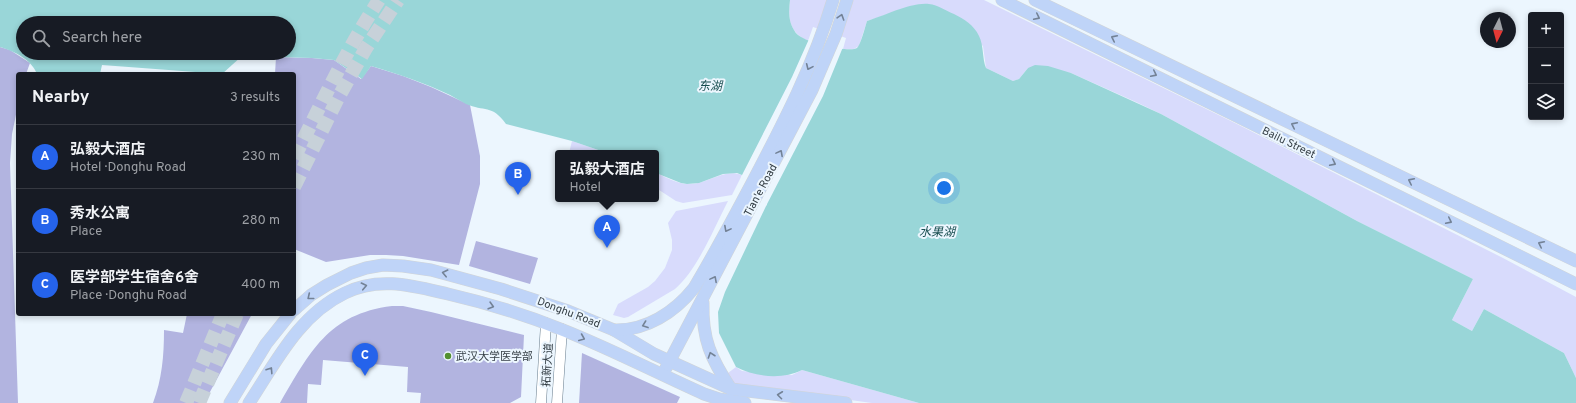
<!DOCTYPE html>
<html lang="en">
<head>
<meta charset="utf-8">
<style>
  :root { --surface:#171b24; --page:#20242c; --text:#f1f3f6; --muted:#9ea1a6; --line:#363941; --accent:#2563eb }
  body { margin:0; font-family:Overpass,"Noto Sans SC",sans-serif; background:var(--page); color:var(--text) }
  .controls { position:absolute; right:12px; top:12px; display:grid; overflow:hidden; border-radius:4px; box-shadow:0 2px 6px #0003 }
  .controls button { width:36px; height:36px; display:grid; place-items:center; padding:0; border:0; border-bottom:1px solid var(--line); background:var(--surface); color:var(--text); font:20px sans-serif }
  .compass { position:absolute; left:1480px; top:12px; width:36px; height:36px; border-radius:50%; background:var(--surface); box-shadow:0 2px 6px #0003; rotate:186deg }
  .you { position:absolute; left:944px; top:188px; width:14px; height:14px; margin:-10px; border:3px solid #fff; border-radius:50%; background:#1a73e8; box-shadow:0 0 0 6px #1a73e833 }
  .badge { display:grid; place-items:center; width:26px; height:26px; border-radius:50%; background:var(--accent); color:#fff; font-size:13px; font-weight:700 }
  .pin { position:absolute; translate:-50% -33px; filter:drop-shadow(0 1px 2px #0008) }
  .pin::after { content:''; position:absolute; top:21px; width:14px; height:12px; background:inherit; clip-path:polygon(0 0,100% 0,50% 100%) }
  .popup { position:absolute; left:555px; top:150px; width:104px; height:52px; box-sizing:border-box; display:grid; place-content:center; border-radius:4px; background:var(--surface); filter:drop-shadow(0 1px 3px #0005); font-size:13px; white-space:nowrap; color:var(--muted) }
  .popup b { font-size:15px; color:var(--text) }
  .popup::after { content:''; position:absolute; left:50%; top:100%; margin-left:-8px; border:8px solid transparent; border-top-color:var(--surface) }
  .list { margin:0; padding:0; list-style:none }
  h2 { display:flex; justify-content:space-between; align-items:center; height:52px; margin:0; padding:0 16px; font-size:17px }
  h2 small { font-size:13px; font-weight:400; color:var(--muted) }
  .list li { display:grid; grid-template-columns:26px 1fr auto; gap:12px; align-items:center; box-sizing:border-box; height:64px; padding:0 16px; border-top:1px solid var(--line) }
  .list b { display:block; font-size:15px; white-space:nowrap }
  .list p { margin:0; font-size:13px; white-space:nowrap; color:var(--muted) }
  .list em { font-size:13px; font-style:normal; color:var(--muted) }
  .icon { flex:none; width:22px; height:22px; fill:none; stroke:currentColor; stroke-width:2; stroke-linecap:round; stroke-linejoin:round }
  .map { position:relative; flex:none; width:1576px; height:403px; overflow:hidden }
  .search { position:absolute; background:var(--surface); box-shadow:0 2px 6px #0003; left:16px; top:16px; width:280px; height:44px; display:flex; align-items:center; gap:10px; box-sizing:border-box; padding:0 14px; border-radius:22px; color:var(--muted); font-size:15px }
  .panel { position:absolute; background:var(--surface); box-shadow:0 2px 6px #0003; left:16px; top:72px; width:280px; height:244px; border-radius:4px }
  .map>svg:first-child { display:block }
  .green { fill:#d8dbfc }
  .forest { fill:#b2b4e0 }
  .water { fill:#99d6d8; fill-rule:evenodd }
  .pier { fill:#ecf6fe }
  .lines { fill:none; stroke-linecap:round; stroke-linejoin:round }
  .highway-tunnel { stroke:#c7d1d9; stroke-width:14; stroke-dasharray:14 7; stroke-linecap:butt }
  .minor-casing { stroke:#667c8d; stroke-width:11 }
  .major-casing { stroke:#d2d5d6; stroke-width:13 }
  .minor { stroke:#fff; stroke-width:10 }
  .major { stroke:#bfd4f8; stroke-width:12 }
  .oneway { stroke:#738296 }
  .poi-dot { fill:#539031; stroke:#ecf6fe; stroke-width:1.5 }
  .labels { text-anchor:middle; stroke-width:4; stroke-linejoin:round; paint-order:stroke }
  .street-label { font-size:11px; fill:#343e45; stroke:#ecf6fe }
  .poi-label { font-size:11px; fill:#343e45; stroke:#ecf6fe; text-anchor:start }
  .water-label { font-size:12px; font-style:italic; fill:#1a4f51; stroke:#ecf6fe }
</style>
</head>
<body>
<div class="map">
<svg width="1576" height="403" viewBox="0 0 1576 403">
  <rect width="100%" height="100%" fill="#ecf6fe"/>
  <g class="green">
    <path d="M 790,0 L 828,0 L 819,29 L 813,27 L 808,41 C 789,32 788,19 790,0 Z"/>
    <polygon points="853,0 984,0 1237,124 1503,258 1576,297 1576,378 1564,353 1484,309 1472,331 1452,320 1473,279 1357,221 1161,114 1136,102 1071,73 1028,68 1019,79 1013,81 986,68 983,46 929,4 916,5 867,21 859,46 854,49 843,49 846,38 840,36"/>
    <polygon points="572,141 607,153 569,153"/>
    <path d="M 656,173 C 666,177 677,184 688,184 C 708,185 722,168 742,175 L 732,195 L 683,203 L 676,201 L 656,188 Z"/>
    <path d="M 728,201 C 714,228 698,269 675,289 L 628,317 L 624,318 L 613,315 L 618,304 L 648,287 L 655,281 L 665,268 L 672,250 L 672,240 L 668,223 L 676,211 Z"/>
    <polygon points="736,367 742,371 792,375 802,370 919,403 872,403 734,384 728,373"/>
  </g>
  <g class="forest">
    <polygon points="0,47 10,50 30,63 26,74 18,74 18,105 12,134 10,163 18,403 0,403"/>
    <polygon points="276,57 312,58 334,60 361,79 371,66 403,76 431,87 470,105 480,156 480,184 459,265 403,256 386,255 370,255 326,262 294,249 294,74 275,74"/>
    <polygon points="476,241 538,258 530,284 469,266"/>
    <path d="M 392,306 L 403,306 L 431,312 L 524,335 L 521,397 L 510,403 L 420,403 L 421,393 L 407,392 L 408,367 L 323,360 L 321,385 L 308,384 L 307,403 L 280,403 C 310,352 328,314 392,306 Z"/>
    <path d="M 187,314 L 252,314 L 204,403 L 153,403 C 162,379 164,356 164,330 L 183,333 Z"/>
    <polygon points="582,353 680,397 677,403 579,403"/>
  </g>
  <path class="water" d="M 0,0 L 790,0 C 789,10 788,21 794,30 C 796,34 799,36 803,38 C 811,43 850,53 857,48 C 861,44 865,27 867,21 C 884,16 911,2 929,4 C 938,5 946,11 954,14 C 964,19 974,25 979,36 C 984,46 982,58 986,68 L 1013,81 L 1019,79 L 1028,68 L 1035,65 L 1048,66 L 1071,73 L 1161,114 L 1357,221 L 1473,279 L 1452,320 L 1472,331 L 1484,309 L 1564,353 L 1576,378 L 1576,403 L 919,403 L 802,370 C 782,380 756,377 736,367 L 719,333 L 718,312 L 725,292 L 767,204 L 767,195 L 742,175 L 737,173 L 723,174 L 699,183 L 687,184 L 681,183 L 656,173 L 656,153 L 607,153 L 572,141 L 506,124 C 492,104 484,112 466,104 C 461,101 455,98 450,95 C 425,83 398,74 371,66 L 362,79 L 334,60 L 312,58 L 242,56 L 222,74 L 102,65 L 100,74 L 37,74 C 32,60 14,51 0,47 ZM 23,23 L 289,23 L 289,53 L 23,53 Z"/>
  <polygon class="pier" points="809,39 843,47 823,96 766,206 765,205 766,200 765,196 741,177 792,77"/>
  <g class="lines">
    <g class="highway-tunnel">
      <path d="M 294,158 C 321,105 346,50 379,0"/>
      <polyline points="294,187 338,98 366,48 398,0"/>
      <polyline points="186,403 223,314"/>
      <polyline points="199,403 237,314"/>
    </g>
    <defs>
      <g id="minor">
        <polyline points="541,403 546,323"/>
        <polyline points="557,403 562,329"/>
      </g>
      <g id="major">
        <polyline points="1002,0 1576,284"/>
        <polyline points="1035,0 1576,261"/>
        <path d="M 703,303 C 702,339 711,359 731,389"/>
        <polyline points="294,310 311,295 327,285 351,273 366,268 383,265 403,266 431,270 501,289 568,311 614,330 654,354 731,389 846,403"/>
        <path d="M 614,330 C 646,331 675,312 694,288 C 715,253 734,217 753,181 C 784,122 814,64 833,0"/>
        <polyline points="666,368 812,90 836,34 847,0"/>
        <polyline points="230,403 266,344 290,314"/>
        <path d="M 249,403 C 276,362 299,315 345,293 C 379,276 413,286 448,294 C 487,303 526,315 563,330 C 611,349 657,373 704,394 L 719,399 L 745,403"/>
      </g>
    </defs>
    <use href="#minor" class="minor-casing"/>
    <use href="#major" class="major-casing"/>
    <use href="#minor" class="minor"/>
    <use href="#major" class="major"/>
  </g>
  <defs><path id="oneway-chevron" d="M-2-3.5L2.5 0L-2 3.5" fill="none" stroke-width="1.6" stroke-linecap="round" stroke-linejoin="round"/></defs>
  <g class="oneway">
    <use href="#oneway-chevron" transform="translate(841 17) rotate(-72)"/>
    <use href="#oneway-chevron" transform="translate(1037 17) rotate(26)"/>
    <use href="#oneway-chevron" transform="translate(1114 38) rotate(-154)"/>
    <use href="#oneway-chevron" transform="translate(809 67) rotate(114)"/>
    <use href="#oneway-chevron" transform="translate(1154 74) rotate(26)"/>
    <use href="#oneway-chevron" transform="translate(1294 125) rotate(-154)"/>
    <use href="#oneway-chevron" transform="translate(780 153) rotate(-62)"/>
    <use href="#oneway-chevron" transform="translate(1333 163) rotate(26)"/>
    <use href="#oneway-chevron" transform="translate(1411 181) rotate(-154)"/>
    <use href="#oneway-chevron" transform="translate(1449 221) rotate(26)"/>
    <use href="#oneway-chevron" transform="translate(727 229) rotate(118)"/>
    <use href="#oneway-chevron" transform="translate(1541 244) rotate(-154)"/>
    <use href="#oneway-chevron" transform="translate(445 273) rotate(-167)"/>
    <use href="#oneway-chevron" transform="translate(714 279) rotate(-62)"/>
    <use href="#oneway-chevron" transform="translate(364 286) rotate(-12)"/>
    <use href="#oneway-chevron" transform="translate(310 297) rotate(141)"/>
    <use href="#oneway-chevron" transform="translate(491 306) rotate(16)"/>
    <use href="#oneway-chevron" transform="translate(645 325) rotate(160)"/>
    <use href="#oneway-chevron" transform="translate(582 338) rotate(23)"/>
    <use href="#oneway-chevron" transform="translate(711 355) rotate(-109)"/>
    <use href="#oneway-chevron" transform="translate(270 370) rotate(-57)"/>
    <use href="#oneway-chevron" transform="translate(780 395) rotate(-173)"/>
  </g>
  <circle class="poi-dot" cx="448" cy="356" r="4"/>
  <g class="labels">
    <g class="street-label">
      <text transform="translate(1289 142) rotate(26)" y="4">Bailu Street</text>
      <text transform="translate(760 190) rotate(-62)" y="4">Tian'e Road</text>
      <text transform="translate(569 312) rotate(21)" y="4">Donghu Road</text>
      <text transform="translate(547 365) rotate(-86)" y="4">拓新大道</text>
    </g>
    <g class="poi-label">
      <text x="456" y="360">武汉大学医学部</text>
    </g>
    <g class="water-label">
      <text x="710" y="90">东湖</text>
      <text x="937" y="236">水果湖</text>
    </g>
  </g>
</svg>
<div class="controls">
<button>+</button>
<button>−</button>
<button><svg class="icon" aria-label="layers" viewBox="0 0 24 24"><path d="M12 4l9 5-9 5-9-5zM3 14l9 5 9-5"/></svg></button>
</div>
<svg class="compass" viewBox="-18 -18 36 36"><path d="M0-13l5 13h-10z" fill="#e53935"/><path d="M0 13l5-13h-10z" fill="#9ea1a6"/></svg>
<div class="you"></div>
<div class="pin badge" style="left:607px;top:248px">A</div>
<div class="popup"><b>弘毅大酒店</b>Hotel</div>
<div class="pin badge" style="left:518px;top:195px">B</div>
<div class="pin badge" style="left:365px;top:376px">C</div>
<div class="search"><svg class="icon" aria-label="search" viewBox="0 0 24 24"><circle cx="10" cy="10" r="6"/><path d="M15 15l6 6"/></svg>Search here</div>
<section class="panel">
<h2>Nearby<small>3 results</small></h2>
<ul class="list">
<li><span class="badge">A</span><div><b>弘毅大酒店</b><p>Hotel · Donghu Road</p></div><em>230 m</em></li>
<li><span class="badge">B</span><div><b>秀水公寓</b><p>Place</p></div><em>280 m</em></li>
<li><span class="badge">C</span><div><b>医学部学生宿舍6舍</b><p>Place · Donghu Road</p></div><em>400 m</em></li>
</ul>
</section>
</div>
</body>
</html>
